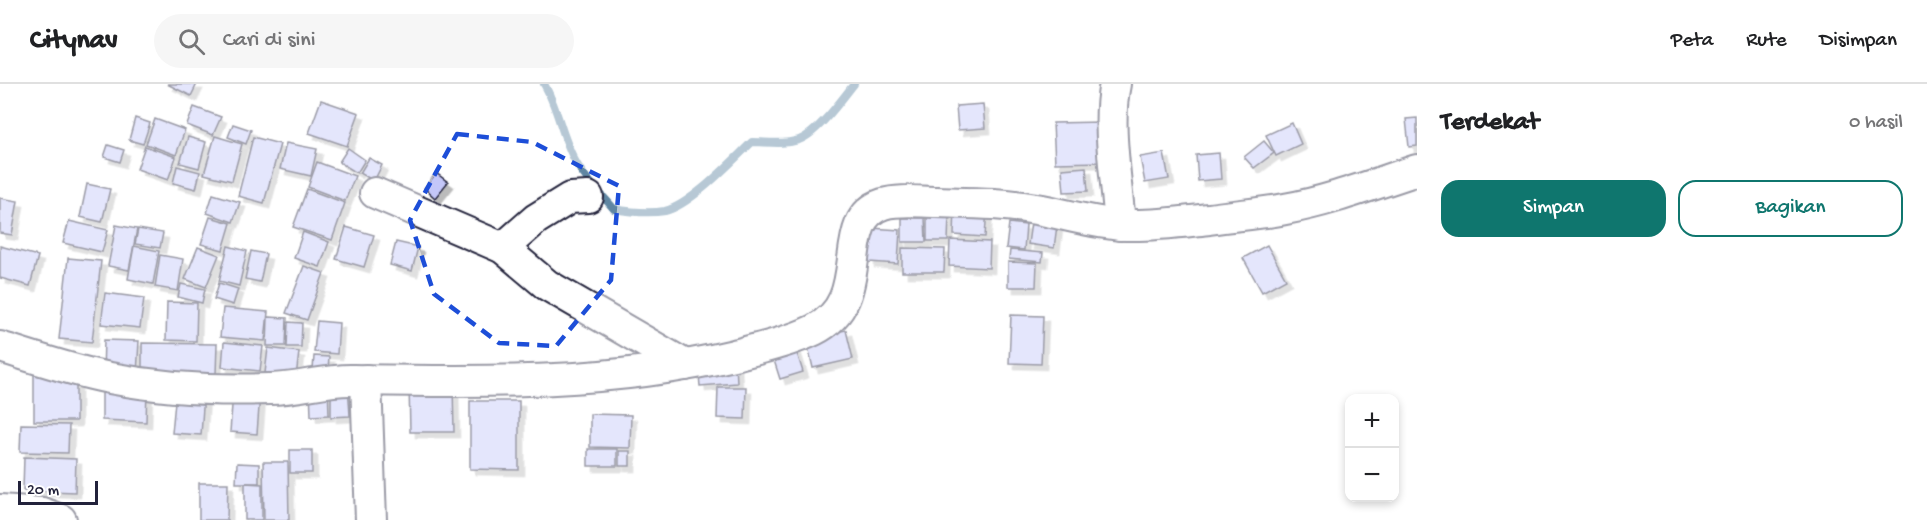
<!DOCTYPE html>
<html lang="id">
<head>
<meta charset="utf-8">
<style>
  :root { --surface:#fff; --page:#f6f6f6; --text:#202124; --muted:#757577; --line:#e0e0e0; --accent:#0f766e }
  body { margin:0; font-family:"Gochi Hand",sans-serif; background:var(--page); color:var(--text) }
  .controls { position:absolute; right:18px; bottom:18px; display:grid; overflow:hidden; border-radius:12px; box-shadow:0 3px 9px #0003 }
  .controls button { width:54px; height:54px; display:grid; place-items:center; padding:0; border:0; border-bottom:2px solid var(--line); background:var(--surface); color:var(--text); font:30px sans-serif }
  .scale { position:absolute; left:18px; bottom:15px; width:80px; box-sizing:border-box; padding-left:6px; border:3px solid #22223b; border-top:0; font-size:16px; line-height:21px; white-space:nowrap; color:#22223b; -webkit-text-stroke:4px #fff; paint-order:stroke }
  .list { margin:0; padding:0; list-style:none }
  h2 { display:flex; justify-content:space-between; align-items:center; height:78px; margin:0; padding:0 24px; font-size:26px }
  h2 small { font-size:20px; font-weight:400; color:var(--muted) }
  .actions { display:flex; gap:12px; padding:18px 24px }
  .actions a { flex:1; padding:14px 0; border:2px solid var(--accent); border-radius:18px; text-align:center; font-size:21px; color:var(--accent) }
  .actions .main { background:var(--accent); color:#fff }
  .icon { flex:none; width:33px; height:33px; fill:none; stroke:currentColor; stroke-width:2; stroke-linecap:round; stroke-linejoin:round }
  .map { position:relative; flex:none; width:1417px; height:436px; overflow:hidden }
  header { display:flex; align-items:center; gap:36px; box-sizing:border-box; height:84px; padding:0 30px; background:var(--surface); border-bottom:2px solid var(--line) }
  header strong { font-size:28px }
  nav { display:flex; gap:33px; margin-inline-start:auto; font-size:21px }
  .search { width:420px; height:54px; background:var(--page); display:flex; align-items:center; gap:15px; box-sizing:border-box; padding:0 21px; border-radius:33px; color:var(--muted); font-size:22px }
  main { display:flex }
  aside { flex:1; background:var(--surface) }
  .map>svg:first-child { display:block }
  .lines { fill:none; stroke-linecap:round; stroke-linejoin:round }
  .stream { stroke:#5e86a2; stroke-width:8 }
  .building { fill:#c4c7f9; stroke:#22223b; stroke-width:1.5; filter:url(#shadow) }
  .minor-casing { stroke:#22223b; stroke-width:34 }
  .minor { stroke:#fff; stroke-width:30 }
  .marked { fill:none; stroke:#1d4ed8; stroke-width:4.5; stroke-dasharray:12 8; stroke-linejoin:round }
</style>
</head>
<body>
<header>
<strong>Citynav</strong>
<div class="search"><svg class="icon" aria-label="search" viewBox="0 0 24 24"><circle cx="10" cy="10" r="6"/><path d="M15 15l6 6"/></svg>Cari di sini</div>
<nav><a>Peta</a><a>Rute</a><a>Disimpan</a></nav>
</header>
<main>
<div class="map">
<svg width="1417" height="436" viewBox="0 0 1417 436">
  <defs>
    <filter id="shadow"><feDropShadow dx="5.5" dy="5.5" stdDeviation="0" flood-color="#0004"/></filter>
  </defs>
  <rect width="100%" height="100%" fill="#fff"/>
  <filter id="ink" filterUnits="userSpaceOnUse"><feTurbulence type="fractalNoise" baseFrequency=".0167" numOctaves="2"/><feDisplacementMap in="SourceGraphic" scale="12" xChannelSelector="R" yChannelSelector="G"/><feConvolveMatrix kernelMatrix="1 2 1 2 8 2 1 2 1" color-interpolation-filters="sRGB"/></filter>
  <g filter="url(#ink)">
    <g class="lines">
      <path class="stream" d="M 544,0 C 559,25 562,57 578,82 C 587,98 603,111 614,125 C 631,128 648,130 665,127 C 691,121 732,77 752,58 C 767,58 784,61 799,56 C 817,50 842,15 854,0"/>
    </g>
    <g class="building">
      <polygon points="167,0 197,0 191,12"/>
      <polygon points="321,16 359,29 347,62 309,49"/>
      <polygon points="983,20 985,44 958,46 956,22"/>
      <polygon points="194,23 221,33 213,51 187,41"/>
      <polygon points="135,34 150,39 143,60 129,56"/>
      <polygon points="1417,34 1417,62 1409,63 1406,35"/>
      <polygon points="155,35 185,46 176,71 146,60"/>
      <polygon points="1101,38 1103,78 1055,79 1053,39"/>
      <polygon points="1292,39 1301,60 1276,72 1266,51"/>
      <polygon points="233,40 251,46 246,60 228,53"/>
      <polygon points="215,52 242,60 232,97 204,90"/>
      <polygon points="188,53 206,58 199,84 180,79"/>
      <polygon points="253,53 280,60 264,119 238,112"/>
      <polygon points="1264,57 1274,69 1254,84 1244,73"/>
      <polygon points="286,59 317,65 311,92 280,85"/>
      <polygon points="108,61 124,66 120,78 104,73"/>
      <polygon points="145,62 176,73 168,96 137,85"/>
      <polygon points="348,64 365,76 357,89 339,78"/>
      <polygon points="1164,69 1169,95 1145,99 1140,73"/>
      <polygon points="1219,69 1221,95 1198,97 1196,71"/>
      <polygon points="369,74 382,81 374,97 360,89"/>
      <polygon points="317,78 355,92 345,117 308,103"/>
      <polygon points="177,82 200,88 196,105 173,99"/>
      <polygon points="1086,83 1088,107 1064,108 1062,85"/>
      <polygon points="436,89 448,98 435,114 424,104"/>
      <polygon points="87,100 110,105 102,138 80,133"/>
      <polygon points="307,105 345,119 332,156 293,143"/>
      <polygon points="213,110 240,118 233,138 207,129"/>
      <polygon points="0,114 18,117 12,151 0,149"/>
      <polygon points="955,122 987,124 985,153 954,151"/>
      <polygon points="927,130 949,131 948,157 927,157"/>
      <polygon points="1032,131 1058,134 1054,164 1028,160"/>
      <polygon points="210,133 231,139 223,166 201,160"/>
      <polygon points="902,134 925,134 926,158 902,158"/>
      <polygon points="69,137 108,146 102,168 63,159"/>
      <polygon points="1009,139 1026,141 1024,166 1006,164"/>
      <polygon points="116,141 137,145 129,186 108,182"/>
      <polygon points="346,143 374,151 364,183 336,175"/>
      <polygon points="871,144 900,146 898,180 869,178"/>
      <polygon points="138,145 163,149 160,164 135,160"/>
      <polygon points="303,148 329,158 320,183 294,174"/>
      <polygon points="950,156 990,158 989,184 949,182"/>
      <polygon points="396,158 418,163 412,187 390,181"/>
      <polygon points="1267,161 1286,195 1262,208 1243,174"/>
      <polygon points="0,162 38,172 30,202 0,194"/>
      <polygon points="134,162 159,167 153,200 128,195"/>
      <polygon points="228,162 247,167 239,202 219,197"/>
      <polygon points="198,163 219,171 206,203 185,195"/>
      <polygon points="902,164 945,165 944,188 902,188"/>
      <polygon points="1010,166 1043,169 1042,178 1009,175"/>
      <polygon points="251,167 266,170 260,198 245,195"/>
      <polygon points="160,171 183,175 178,207 155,203"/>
      <polygon points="68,174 101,177 92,258 59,255"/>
      <polygon points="1008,178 1037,179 1036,203 1008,203"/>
      <polygon points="304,182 324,189 307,236 286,229"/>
      <polygon points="219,199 238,205 233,221 214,215"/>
      <polygon points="181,200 205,205 202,219 178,213"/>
      <polygon points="105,209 144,214 140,244 101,240"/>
      <polygon points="167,218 197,219 196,257 166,256"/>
      <polygon points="223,224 268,228 265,257 220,253"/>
      <polygon points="1011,231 1043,232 1041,280 1009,279"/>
      <polygon points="268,233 287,234 286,262 267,262"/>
      <polygon points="317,237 339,239 337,270 314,268"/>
      <polygon points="288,238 302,239 301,263 287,263"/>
      <polygon points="846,246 853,275 813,284 806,254"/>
      <polygon points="104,256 139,257 137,290 103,289"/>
      <polygon points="224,258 263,262 260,287 222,283"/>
      <polygon points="142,259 217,260 216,290 142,290"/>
      <polygon points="795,263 803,288 780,295 772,270"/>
      <polygon points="268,264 299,268 296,293 265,289"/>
      <polygon points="314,272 329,273 328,287 313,286"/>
      <polygon points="736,279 737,299 700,302 698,281"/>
      <rect x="34" y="290" width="42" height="47"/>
      <polygon points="331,300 348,300 350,332 331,333"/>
      <polygon points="409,300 453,300 454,348 410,348"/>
      <polygon points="328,301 329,331 311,332 310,302"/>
      <polygon points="718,303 746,303 745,335 717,334"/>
      <polygon points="102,304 147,305 146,338 102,336"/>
      <polygon points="176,307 204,310 201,351 172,349"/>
      <polygon points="233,308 260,310 257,350 230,348"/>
      <polygon points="470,317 519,317 519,386 470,385"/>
      <polygon points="590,330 631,331 630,364 590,363"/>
      <polygon points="21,340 69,341 68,369 20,368"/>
      <rect x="588" y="365" width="29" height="17"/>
      <rect x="290" y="366" width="22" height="23"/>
      <rect x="619" y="367" width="11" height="15"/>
      <polygon points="24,373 76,375 75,408 23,406"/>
      <polygon points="263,378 288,378 289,436 264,436"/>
      <polygon points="237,379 259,380 259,399 236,399"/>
      <polygon points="199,399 228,399 227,436 199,436"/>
      <polygon points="245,399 262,400 262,436 245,436"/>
    </g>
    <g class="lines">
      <defs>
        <g id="minor">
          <path d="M 1115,0 C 1106,42 1117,97 1120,141"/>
          <polyline points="375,109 503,164 547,201 685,281"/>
          <polyline points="503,164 536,135 570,114 588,113"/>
          <path d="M 0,263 C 36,274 73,287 110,294 C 162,304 217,307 270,305 C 298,305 326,295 353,296 C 481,298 609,301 734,271 C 761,264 789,258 814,246 C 876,216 832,137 883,120 C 899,115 920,118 937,118 C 970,119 1003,119 1036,125 C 1066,130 1095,140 1126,141 C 1154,142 1182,138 1209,135 C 1235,131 1260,130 1285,125 C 1330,117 1374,100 1417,86"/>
          <polyline points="366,296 371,436"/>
          <polyline points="0,426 42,429 61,436"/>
        </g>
      </defs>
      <use href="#minor" class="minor-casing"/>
      <use href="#minor" class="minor"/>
    </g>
  </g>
  <path d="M0 0H1417V436H0ZM 457,50 L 532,58 L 619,102 L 611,196 L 556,262 L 499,259 L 434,210 L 410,136 Z" fill="#fff" fill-opacity=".55" fill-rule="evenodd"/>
  <path class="marked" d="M 457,50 L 532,58 L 619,102 L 611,196 L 556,262 L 499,259 L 434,210 L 410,136 Z"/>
</svg>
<div class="controls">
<button>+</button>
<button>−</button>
</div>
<div class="scale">20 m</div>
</div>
<aside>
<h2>Terdekat<small>0 hasil</small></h2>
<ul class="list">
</ul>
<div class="actions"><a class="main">Simpan</a><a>Bagikan</a></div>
</aside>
</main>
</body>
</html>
